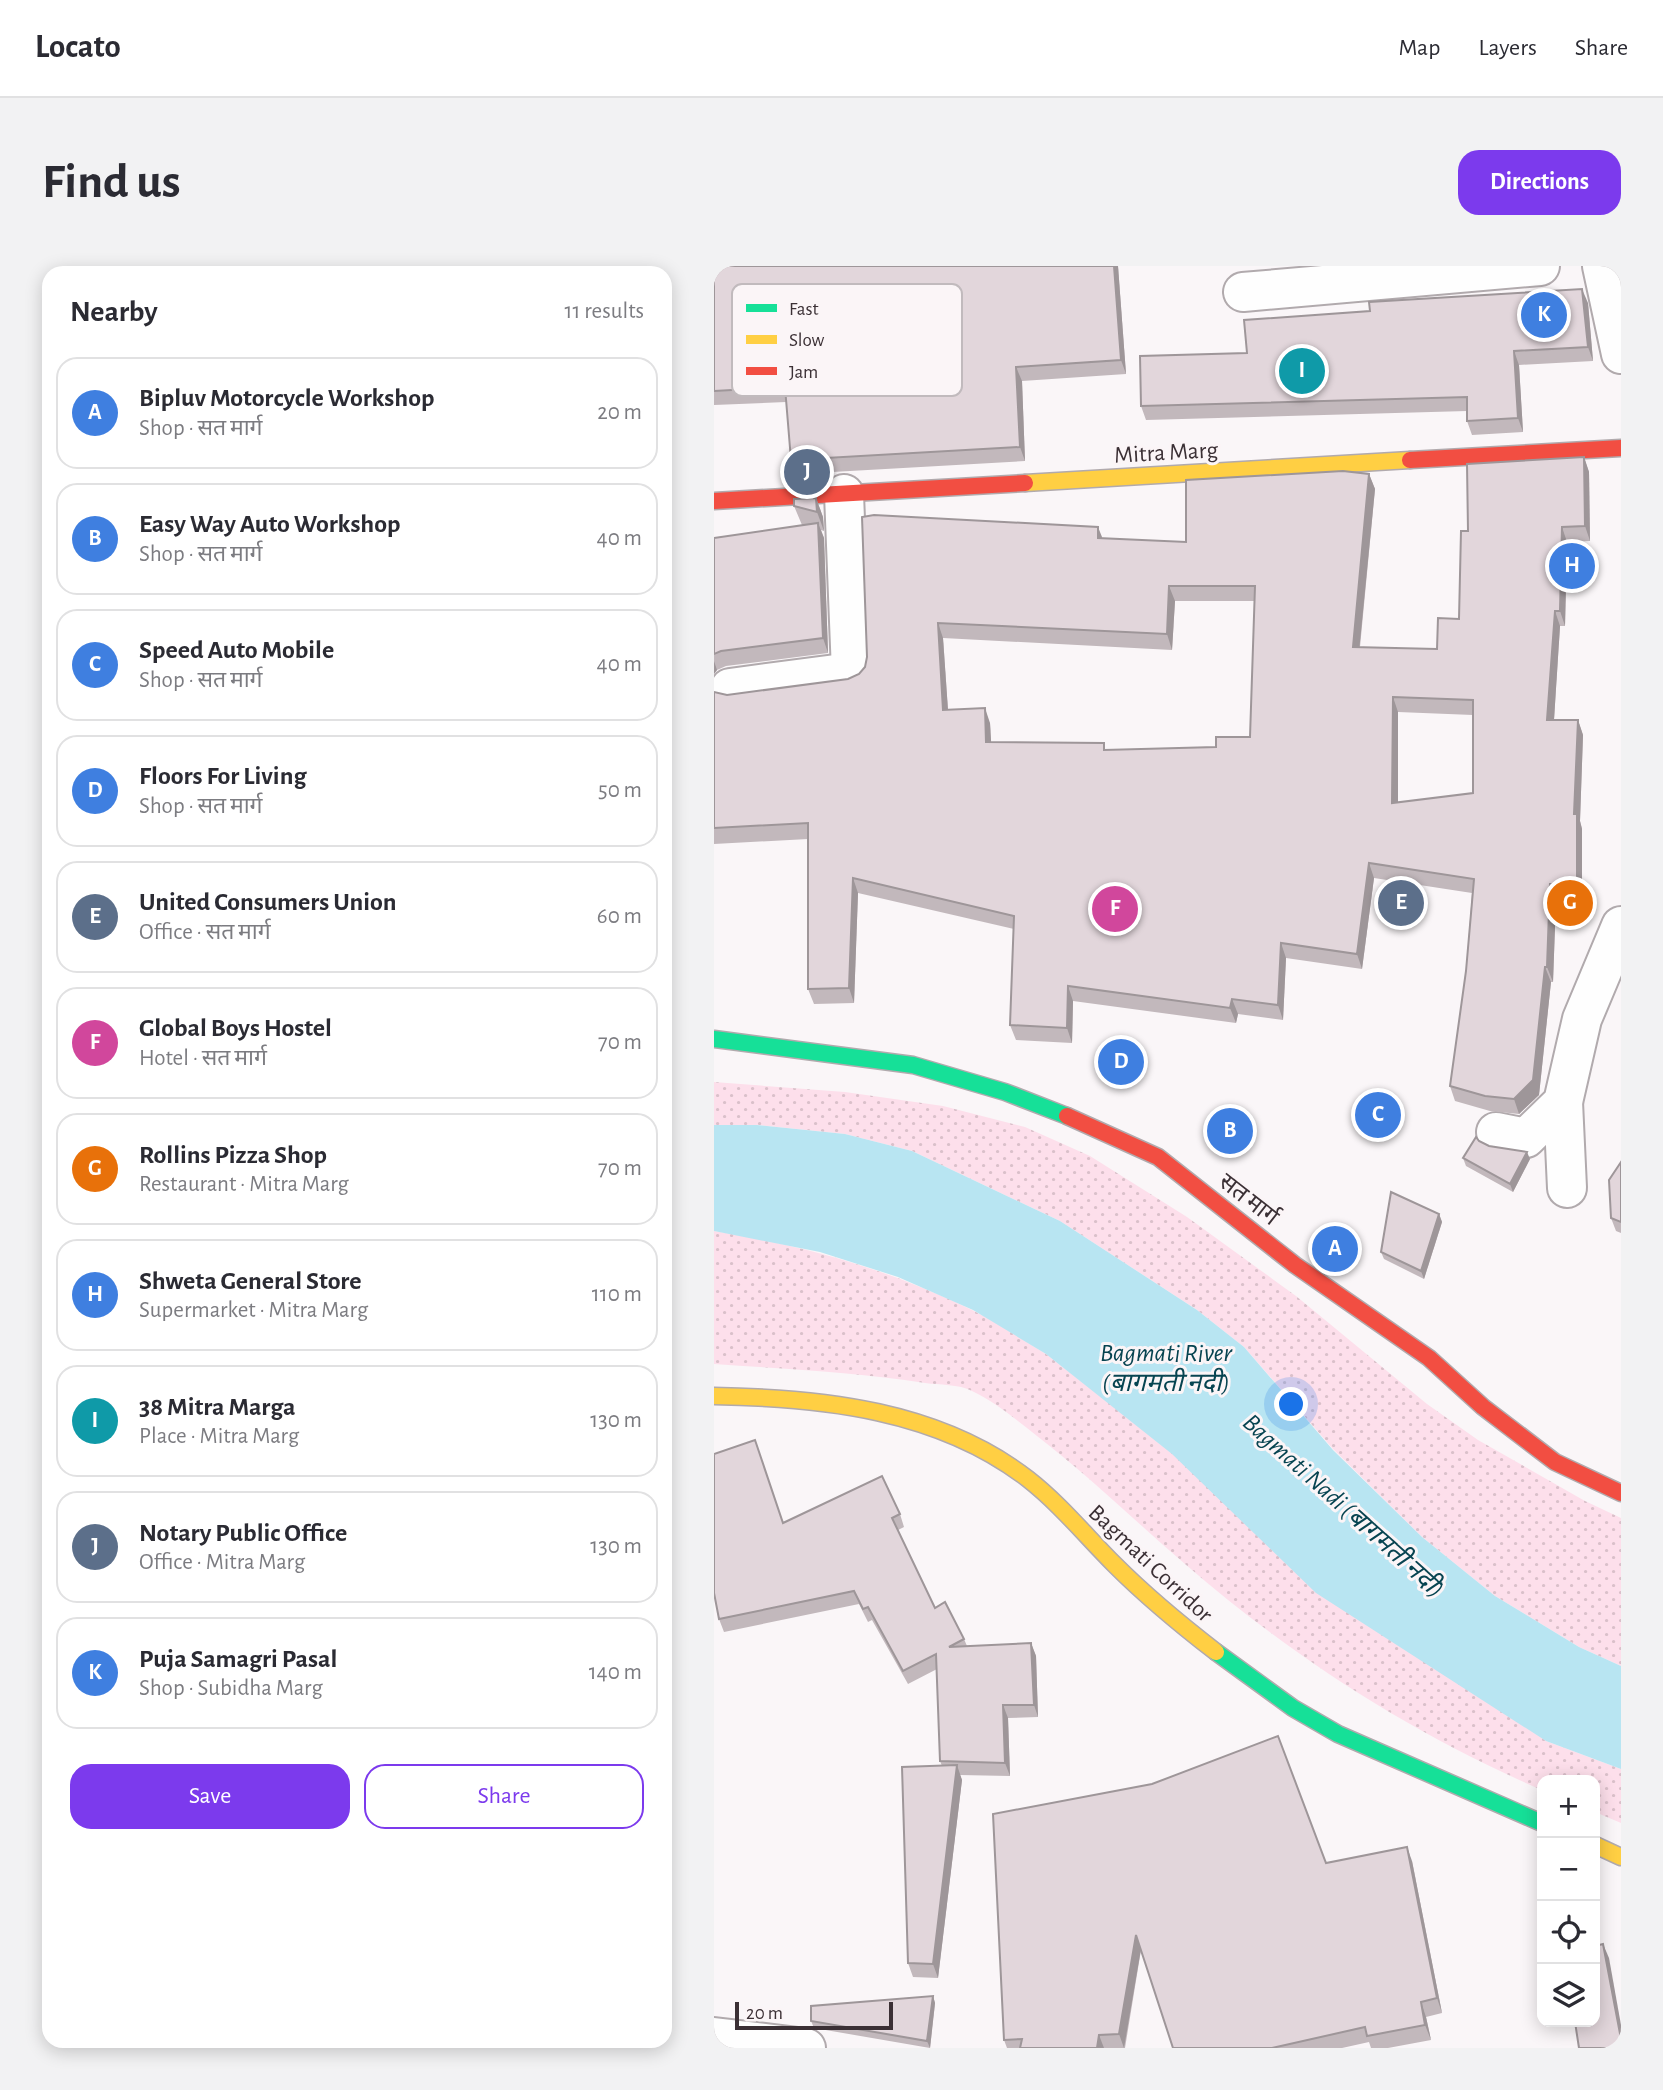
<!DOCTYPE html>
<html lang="en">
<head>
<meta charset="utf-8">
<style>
  :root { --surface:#fff; --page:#f2f2f3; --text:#2b2b33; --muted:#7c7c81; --line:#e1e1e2; --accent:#7c3aed }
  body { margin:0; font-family:"Alegreya Sans","Noto Sans Devanagari",sans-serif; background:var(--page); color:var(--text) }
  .controls { position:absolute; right:21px; bottom:21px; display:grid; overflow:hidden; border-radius:14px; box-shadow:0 4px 18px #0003 }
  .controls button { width:63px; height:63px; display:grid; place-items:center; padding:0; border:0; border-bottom:2px solid var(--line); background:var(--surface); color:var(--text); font:35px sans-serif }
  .scale { position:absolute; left:21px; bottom:18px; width:158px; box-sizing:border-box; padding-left:7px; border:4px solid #3b3035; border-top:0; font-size:19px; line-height:24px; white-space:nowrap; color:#3b3035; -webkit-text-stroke:5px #fbf5f7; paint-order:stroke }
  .you { position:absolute; left:578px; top:1139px; width:24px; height:24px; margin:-18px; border:5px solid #fff; border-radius:50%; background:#1a73e8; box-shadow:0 0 0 10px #1a73e833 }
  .badge { display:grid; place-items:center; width:46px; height:46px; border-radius:50%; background:var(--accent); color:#fff; font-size:23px; font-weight:700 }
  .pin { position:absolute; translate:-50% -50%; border:4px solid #fff; box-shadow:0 2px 7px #0006 }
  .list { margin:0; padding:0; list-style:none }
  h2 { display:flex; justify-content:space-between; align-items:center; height:91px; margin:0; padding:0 28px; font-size:30px }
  h2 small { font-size:23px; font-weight:400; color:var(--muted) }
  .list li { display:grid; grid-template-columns:46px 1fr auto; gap:21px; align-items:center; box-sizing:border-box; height:112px; margin:0 14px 14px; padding:0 14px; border:2px solid var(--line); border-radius:21px }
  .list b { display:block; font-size:26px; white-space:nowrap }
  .list p { margin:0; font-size:23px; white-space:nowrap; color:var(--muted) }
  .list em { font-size:23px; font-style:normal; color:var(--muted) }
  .actions { display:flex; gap:14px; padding:21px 28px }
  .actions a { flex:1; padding:16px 0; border:2px solid var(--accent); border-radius:21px; text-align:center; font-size:24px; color:var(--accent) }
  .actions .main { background:var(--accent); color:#fff }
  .icon { flex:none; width:38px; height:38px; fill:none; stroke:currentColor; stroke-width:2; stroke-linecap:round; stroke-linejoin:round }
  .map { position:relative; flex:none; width:907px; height:1782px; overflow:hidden; border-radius:21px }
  header { display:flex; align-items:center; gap:42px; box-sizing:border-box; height:98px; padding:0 35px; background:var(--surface); border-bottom:2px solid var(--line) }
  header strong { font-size:33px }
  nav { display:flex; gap:38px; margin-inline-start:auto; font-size:24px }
  .intro { display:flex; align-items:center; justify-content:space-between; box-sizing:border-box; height:168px; padding:0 42px }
  h1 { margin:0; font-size:49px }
  .button { padding:18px 32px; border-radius:21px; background:var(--accent); color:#fff; font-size:24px; font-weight:700 }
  main { display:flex; gap:42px; padding:0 42px }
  aside { flex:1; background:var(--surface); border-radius:21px; box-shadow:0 4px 18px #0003 }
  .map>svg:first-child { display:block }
  .grass { fill:url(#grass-dots) }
  .water { fill:#b8e5f2 }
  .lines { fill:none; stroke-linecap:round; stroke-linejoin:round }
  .street-casing { stroke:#b1aaad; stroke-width:42 }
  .fast-casing { stroke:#b1aaad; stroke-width:19 }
  .slow-casing { stroke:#b1aaad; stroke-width:19 }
  .jam-casing { stroke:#b1aaad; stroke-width:19 }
  .street { stroke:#fefefe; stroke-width:38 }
  .fast { stroke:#16e098; stroke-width:16 }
  .slow { stroke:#ffcf43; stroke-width:16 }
  .jam { stroke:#f24e42; stroke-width:16 }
  .wall { fill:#c2b8bc; fill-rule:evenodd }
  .shaded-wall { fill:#9e9699 }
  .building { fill:#e2d6db; stroke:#9e9699; stroke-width:2; fill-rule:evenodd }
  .labels { text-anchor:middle; stroke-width:6; stroke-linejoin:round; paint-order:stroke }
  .street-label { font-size:24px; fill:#3b3035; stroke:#fbf5f7 }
  .water-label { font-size:26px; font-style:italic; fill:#074451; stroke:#fbf5f7 }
  .key { fill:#fbf5f7; stroke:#c1babd; stroke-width:2 }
  .key-label { font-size:19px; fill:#3b3035 }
</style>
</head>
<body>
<header>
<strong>Locato</strong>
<nav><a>Map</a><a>Layers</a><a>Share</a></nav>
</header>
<div class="intro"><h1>Find us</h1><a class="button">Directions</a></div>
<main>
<aside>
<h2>Nearby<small>11 results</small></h2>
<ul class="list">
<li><span class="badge" style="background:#3f7fe0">A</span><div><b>Bipluv Motorcycle Workshop</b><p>Shop · सत मार्ग</p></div><em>20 m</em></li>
<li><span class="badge" style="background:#3f7fe0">B</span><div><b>Easy Way Auto Workshop</b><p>Shop · सत मार्ग</p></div><em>40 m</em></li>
<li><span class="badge" style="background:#3f7fe0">C</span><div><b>Speed Auto Mobile</b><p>Shop · सत मार्ग</p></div><em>40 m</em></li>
<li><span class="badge" style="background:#3f7fe0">D</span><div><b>Floors For Living</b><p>Shop · सत मार्ग</p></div><em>50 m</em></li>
<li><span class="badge" style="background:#5c6f8a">E</span><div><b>United Consumers Union</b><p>Office · सत मार्ग</p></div><em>60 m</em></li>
<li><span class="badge" style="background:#d1479c">F</span><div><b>Global Boys Hostel</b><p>Hotel · सत मार्ग</p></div><em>70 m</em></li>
<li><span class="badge" style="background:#e8710a">G</span><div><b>Rollins Pizza Shop</b><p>Restaurant · Mitra Marg</p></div><em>70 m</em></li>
<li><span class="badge" style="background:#3f7fe0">H</span><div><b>Shweta General Store</b><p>Supermarket · Mitra Marg</p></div><em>110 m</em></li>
<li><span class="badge" style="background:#0f9aa8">I</span><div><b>38 Mitra Marga</b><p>Place · Mitra Marg</p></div><em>130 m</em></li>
<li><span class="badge" style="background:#5c6f8a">J</span><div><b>Notary Public Office</b><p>Office · Mitra Marg</p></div><em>130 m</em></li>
<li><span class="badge" style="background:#3f7fe0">K</span><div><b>Puja Samagri Pasal</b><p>Shop · Subidha Marg</p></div><em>140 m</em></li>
</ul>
<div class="actions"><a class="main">Save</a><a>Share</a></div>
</aside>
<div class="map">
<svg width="907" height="1782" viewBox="0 0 907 1782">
  <defs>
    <pattern id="grass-dots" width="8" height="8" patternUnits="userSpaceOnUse" patternTransform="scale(1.75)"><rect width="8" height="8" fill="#fddfeb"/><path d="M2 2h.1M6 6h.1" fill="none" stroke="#dac0ca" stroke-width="1.8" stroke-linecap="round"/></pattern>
  </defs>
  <rect width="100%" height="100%" fill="#faf6f8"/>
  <g class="grass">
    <polygon points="0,816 131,826 229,840 311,861 376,890 473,951 582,1030 713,1138 764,1174 871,1235 907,1252 907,1400 865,1381 781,1330 708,1271 619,1183 530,1081 483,1044 346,955 198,885 131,868 43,859 0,859"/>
    <path d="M 0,965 C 89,979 177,1004 258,1044 C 283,1056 307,1073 332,1088 L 832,1475 L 907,1503 L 907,1557 L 881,1546 L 881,1514 L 828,1514 L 828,1524 C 699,1469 577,1390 471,1298 C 422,1256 375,1210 323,1170 C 303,1154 281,1136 258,1125 C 245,1118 225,1119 211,1117 C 141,1106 71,1103 0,1098 Z"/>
  </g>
  <polygon class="water" points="0,859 43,859 131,868 198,885 346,955 483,1044 530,1081 619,1184 708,1271 781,1330 865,1381 907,1400 907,1503 832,1475 602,1327 458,1188 332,1088 259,1044 184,1011 106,986 0,965"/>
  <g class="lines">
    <defs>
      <g id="street">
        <polyline points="888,0 907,88"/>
        <polyline points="529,26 826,0"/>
        <polyline points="16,422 137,406 130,228"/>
        <polyline points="849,836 853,922"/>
        <polyline points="782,866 812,872 849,836 868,753 907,660"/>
        <polyline points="0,1771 92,1782"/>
      </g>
      <g id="fast">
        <polyline points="0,773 199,799 291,826 353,850"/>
        <polyline points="502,1386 579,1442 624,1468 828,1557"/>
      </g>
      <g id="slow">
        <polyline points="311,217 696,194"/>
        <path d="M 0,1130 C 109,1132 225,1144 314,1213 C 346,1238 372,1270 401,1299 C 432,1330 467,1359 502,1386"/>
        <polyline points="881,1579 907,1591"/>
      </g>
      <g id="jam">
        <polyline points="696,194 907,182"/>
        <polyline points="0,235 311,217"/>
        <polyline points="353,850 444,891 581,999 715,1092 769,1141 841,1196 907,1227"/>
      </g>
    </defs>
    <use href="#street" class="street-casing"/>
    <use href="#fast" class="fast-casing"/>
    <use href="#slow" class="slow-casing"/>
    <use href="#jam" class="jam-casing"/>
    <use href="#street" class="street"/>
    <use href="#fast" class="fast"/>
    <use href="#slow" class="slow"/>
    <use href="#jam" class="jam"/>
  </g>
  <g class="wall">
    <polygon points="0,0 404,0 412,108 308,115 311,195 83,208 77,194 72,136 0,139"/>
    <polygon points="874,37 879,95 805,99 809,166 758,169 753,155 753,145 432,154 427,140 533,87"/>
    <path d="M 870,191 L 875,206 L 876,275 L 853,276 L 851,360 L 846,360 L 840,454 L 864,454 L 869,469 L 866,555 L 868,563 L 868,633 L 842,633 L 839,716 L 837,716 L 825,829 L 805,848 L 776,845 L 741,835 L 736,820 L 752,705 L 758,627 L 660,612 L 648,703 L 572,692 L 569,754 L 524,748 L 522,757 L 359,735 L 358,777 L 302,774 L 296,759 L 300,663 L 144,627 L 140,737 L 100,738 L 94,723 L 94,573 L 0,578 L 0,426 L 13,429 L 134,413 L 145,408 L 151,401 L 153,391 L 388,272 L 472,276 L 655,208 L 661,223 L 646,381 L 723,383 L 745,353 L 754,265 ZM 461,335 L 541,335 L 536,471 L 502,481 L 392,484 L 277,476 L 276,457 L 234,444 L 229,372 L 458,384 ZM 684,446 L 759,449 L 759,527 L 684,537 Z"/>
    <polygon points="102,232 109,251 110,265 107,264 110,272 114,387 12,400 3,404 0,408 0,272 88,259 80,240"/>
    <polygon points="765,875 775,880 816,893 799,926 752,900 749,892"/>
    <polygon points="907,896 907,967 902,965 897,952"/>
    <polygon points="725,948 728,956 710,1013 670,993 667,986"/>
    <polygon points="186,1248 190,1261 184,1264 221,1342 250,1373 253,1380 317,1377 322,1390 324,1451 294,1452 296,1510 246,1509 248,1514 224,1712 199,1711 194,1697 228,1500 226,1495 223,1403 194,1418 158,1354 154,1356 145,1338 10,1366 5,1353 69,1257"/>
    <polygon points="279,1548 612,1597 698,1595 728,1747 712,1751 717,1774 674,1782 657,1782 655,1776 628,1782 459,1782 427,1684 411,1782 293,1782 290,1774"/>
    <polygon points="219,1730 221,1737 216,1782 100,1762 97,1755"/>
  </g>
  <g class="shaded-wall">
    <polygon points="400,0 404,0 412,108 407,94"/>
    <polygon points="868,23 874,37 879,95 874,81"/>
    <polygon points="800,85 805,99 809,166 804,152"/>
    <polygon points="302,101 308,115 311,195 306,181"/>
    <polygon points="870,191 875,206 876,275 871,260"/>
    <polygon points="655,208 661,223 644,396 639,381"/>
    <polygon points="102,232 109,251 110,265 103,246"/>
    <polygon points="104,257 110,272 114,387 109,372"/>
    <polygon points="384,261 390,276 384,272"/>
    <polygon points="848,261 853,276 851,360 846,345"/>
    <polygon points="455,320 461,335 458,384 453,368"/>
    <polygon points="841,345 846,360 839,469 833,454"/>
    <polygon points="224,357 229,372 235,459 229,444"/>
    <polygon points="0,395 3,404 0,408"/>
    <polygon points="679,431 684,446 684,552 678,537"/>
    <polygon points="271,442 276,457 278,491 272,476"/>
    <polygon points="864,454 869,469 866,555 868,563 868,633 863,618 860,548"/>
    <polygon points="655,597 660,612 648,703 643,688"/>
    <polygon points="139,612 144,627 140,737 135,722"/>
    <polygon points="836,618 842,633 839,716 833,701"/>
    <polygon points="567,677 572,692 569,754 564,739"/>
    <polygon points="831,701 837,716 825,829 805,848 800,833"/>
    <polygon points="354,720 359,735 358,777 353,762"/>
    <polygon points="518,733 524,748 522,757 516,742"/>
    <polygon points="813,886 816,893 799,926 796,918"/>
    <polygon points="725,948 728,956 710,1013 707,1005"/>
    <polygon points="317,1377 322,1390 324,1451 320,1439"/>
    <polygon points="289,1439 294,1452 296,1510 291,1497"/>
    <polygon points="243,1499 248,1514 224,1712 219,1698"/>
    <polygon points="693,1581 698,1595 728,1747 723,1732"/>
    <polygon points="422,1669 427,1683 410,1782 405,1768"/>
    <polygon points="889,1678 895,1692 907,1759 907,1773"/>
    <polygon points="219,1730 221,1737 216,1782 213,1775"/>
    <polygon points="707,1736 712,1751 717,1774 711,1759"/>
    <polygon points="385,1769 390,1782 383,1782"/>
  </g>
  <g class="building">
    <polygon points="0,0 400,0 407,94 302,101 306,181 77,194 71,121 0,125"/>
    <polygon points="868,23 874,81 800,85 804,152 753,155 753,131 427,140 426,90 533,87 530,54 656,45 655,36"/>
    <path d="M 870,191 L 871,260 L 848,261 L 846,345 L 841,345 L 833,454 L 864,454 L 860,548 L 863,548 L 863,618 L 836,618 L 833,701 L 831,701 L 819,814 L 800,833 L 771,830 L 736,820 L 752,705 L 760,613 L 655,597 L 643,688 L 567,677 L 564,739 L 518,733 L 516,742 L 354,720 L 353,762 L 296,759 L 300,650 L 139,612 L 135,722 L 94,723 L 94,557 L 0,562 L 0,426 L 13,429 L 134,413 L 145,408 L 151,401 L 153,391 L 148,251 L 160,249 L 384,261 L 384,272 L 472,276 L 472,214 L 629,205 L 655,208 L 639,381 L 723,383 L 724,352 L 745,353 L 747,265 L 754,265 L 753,198 ZM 455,320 L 541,320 L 536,471 L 502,471 L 502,481 L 390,484 L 390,477 L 272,476 L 271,442 L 229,444 L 224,357 L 453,368 ZM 679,431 L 759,434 L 759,527 L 678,537 Z"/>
    <polygon points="102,232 103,246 80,240 80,233"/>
    <polygon points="104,257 109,372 7,385 0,388 0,272"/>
    <polygon points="762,871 765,875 775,880 813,886 796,918 749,892"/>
    <polygon points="907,896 907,956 897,952 895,914"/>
    <polygon points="677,926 725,948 707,1005 667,986"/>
    <polygon points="41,1174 69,1257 168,1210 186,1248 178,1252 221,1342 231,1336 250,1373 235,1381 317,1377 320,1439 289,1439 291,1497 226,1495 222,1388 189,1405 154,1341 149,1343 140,1325 5,1353 0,1327 0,1188"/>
    <polygon points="564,1470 612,1597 693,1581 723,1732 707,1736 711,1759 653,1770 651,1761 558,1782 459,1782 422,1669 405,1768 385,1769 383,1782 306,1782 308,1773 290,1774 279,1548 438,1518"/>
    <polygon points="243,1499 219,1698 194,1697 188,1501"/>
    <polygon points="889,1678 907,1773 907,1782 865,1782 861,1756 881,1756 881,1680"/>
    <polygon points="219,1730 213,1775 97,1755 97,1740"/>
  </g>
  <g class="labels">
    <g class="street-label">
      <text transform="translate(452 186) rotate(-3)" y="8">Mitra Marg</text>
      <text transform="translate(535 933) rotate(38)" y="8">सत मार्ग</text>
      <text transform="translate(437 1297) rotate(43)" y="8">Bagmati Corridor</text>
    </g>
    <g class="water-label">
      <text x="452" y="1095">Bagmati River<tspan x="452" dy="30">(बागमती नदी)</tspan></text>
      <text transform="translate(630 1239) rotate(42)" y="9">Bagmati Nadi (बागमती नदी)</text>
    </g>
  </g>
  <rect x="18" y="18" width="230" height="112" rx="10" class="key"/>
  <rect x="32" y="38" width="31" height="8" fill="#16e098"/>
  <rect x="32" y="69" width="31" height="9" fill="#ffcf43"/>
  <rect x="32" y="101" width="31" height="8" fill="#f24e42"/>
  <g class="key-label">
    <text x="75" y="49">Fast</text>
    <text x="75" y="80">Slow</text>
    <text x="75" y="112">Jam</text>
  </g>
</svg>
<div class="controls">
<button>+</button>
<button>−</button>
<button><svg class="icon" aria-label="locate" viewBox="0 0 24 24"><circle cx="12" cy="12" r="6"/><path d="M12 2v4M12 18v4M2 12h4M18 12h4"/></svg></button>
<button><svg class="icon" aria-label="layers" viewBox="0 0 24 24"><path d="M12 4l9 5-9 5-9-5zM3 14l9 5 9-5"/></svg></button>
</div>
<div class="scale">20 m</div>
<div class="you"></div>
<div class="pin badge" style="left:621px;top:983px;background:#3f7fe0">A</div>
<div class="pin badge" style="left:516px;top:865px;background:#3f7fe0">B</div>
<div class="pin badge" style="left:664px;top:849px;background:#3f7fe0">C</div>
<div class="pin badge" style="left:407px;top:796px;background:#3f7fe0">D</div>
<div class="pin badge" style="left:687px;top:637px;background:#5c6f8a">E</div>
<div class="pin badge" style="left:401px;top:643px;background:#d1479c">F</div>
<div class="pin badge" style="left:856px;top:637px;background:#e8710a">G</div>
<div class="pin badge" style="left:858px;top:300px;background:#3f7fe0">H</div>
<div class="pin badge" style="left:588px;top:105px;background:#0f9aa8">I</div>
<div class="pin badge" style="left:93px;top:206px;background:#5c6f8a">J</div>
<div class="pin badge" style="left:830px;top:49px;background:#3f7fe0">K</div>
</div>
</main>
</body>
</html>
